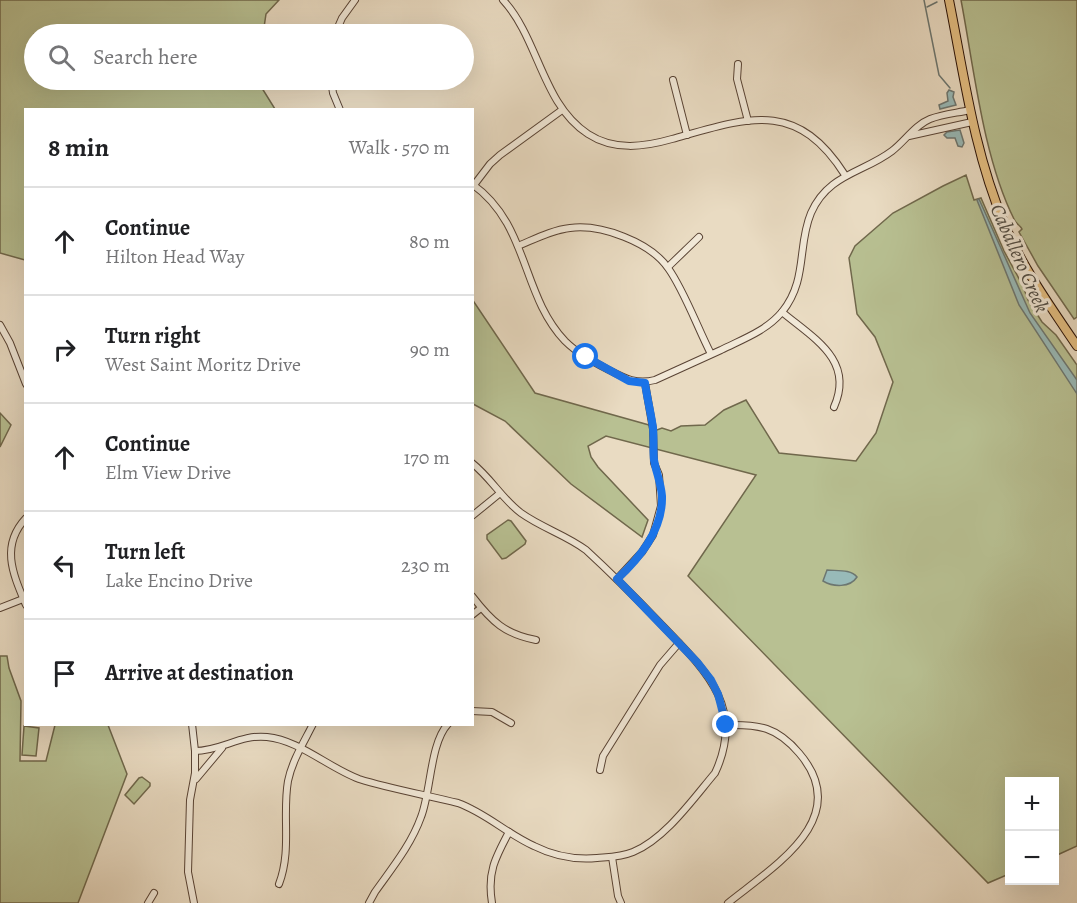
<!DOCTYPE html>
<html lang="en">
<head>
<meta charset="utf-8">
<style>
  :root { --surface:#fff; --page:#f2f2f2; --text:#202124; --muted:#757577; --line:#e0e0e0 }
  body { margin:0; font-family:Alegreya,serif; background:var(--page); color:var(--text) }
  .controls { position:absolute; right:18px; bottom:18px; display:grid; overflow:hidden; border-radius:0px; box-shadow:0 6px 24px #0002 }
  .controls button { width:54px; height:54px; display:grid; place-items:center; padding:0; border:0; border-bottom:2px solid var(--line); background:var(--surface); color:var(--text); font:30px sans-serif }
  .stop { position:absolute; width:18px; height:18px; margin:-14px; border:4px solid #1a73e8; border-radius:50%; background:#fff }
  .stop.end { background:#1a73e8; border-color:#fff; box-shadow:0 2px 6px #0008 }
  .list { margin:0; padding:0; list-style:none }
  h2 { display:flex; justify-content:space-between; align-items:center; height:78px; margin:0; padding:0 24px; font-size:26px }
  h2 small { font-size:20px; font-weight:400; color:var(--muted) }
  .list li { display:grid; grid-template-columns:39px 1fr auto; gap:18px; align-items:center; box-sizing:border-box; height:108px; padding:0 24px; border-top:2px solid var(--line) }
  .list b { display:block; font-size:22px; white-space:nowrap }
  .list p { margin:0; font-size:20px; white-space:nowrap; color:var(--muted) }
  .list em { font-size:20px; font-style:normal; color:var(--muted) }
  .icon { flex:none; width:33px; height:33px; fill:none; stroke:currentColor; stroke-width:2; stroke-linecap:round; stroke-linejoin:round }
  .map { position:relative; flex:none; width:1077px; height:903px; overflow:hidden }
  .search { position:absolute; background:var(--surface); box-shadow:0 6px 24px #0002; left:24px; top:24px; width:450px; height:66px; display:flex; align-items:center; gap:15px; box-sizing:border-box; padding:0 21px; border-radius:33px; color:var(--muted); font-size:22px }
  .panel { position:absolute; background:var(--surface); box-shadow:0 6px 24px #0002; left:24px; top:108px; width:450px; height:618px; border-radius:0px }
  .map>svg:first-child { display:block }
  .green { fill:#b8c092; stroke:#70684c; stroke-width:1.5 }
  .water { fill:#98bab8; stroke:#6c7670; stroke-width:1.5 }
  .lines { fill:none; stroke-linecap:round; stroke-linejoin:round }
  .stream { stroke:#6c7670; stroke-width:1.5 }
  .minor-casing { stroke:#594334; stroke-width:8 }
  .major-casing { stroke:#291005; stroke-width:10 }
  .minor { stroke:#f1e8d7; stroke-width:6 }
  .major { stroke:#e4be81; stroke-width:8 }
  .route { stroke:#1a73e8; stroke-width:8 }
  .labels { text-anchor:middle; stroke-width:6; stroke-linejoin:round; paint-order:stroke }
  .water-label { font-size:20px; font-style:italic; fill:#504c44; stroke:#f1e8d7 }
</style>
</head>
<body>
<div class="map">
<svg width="1077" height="903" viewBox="0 0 1077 903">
  <rect width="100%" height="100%" fill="#e9dbc2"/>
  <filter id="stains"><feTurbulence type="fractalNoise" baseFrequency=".00333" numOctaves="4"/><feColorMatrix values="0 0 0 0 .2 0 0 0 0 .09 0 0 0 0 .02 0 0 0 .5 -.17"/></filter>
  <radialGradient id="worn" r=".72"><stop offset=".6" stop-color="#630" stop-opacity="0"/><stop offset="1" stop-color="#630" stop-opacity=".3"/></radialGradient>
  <g class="green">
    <polygon points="0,0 279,0 266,14 263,34 34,34 34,80 257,80 275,109 26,110 25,260 0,253"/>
    <path d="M 961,0 L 1077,0 L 1077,317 L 1074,319 L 1038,266 L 1019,232 L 1022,229 C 1020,225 1016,224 1014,219 C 983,157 974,68 961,0 Z"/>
    <polygon points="966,175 974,200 981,198 1004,251 1023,286 1028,300 1042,322 1056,335 1077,365 1077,846 1055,856 1054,782 1010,782 1009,874 988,883 688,576 756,475 606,436 588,446 591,457 598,467 648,520 642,537 571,484 505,421 473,404 472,299 535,393 649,425 657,430 662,428 671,431 681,426 705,425 724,410 746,400 779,453 856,461 876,433 893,382 875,337 857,314 849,258 855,246 893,213 943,186"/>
    <polygon points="0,413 11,425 0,447"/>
    <polygon points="508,520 511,521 526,541 525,544 506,558 502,559 487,539 487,535"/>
    <polygon points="0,656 7,656 9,668 21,701 20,761 46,761 55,725 108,725 127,774 78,903 0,903"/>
    <polygon points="24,726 39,728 36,756 22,755"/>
    <polygon points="142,777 150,783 150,786 134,804 125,795 139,778"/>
  </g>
  <g class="water">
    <polygon points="949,90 954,92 953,97 956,105 940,109 939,105 948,101 947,93"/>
    <polygon points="960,130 964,143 962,147 958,146 955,138 947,138 944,135 947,132"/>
    <polygon points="979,199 1030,313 1077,380 1077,394 1019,305 977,200"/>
    <path d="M 827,570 C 837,571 851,569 857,577 C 850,588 833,587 823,581 Z"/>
  </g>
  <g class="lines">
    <g class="stream">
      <polyline points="924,0 939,75 950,88"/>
      <polyline points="927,7 937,2"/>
    </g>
    <defs>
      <g id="minor">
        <path d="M 503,0 C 539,39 542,104 588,134 C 614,151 644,147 672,139 C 747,118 796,98 845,175"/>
        <polyline points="335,34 342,18 355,0"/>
        <polyline points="738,64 737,79 748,121"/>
        <polyline points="331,80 333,93 340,110"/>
        <polyline points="673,80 687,135"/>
        <polyline points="909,136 972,122"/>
        <path d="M 472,184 C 529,224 521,295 565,341 C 577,353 592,361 607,369 C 624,378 636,385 655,380 C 677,370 699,360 721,350 C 743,339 766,331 782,312 C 808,280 797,246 811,213 C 828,174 863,173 892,151 C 905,141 915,125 930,119 C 943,114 957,113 970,110"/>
        <polyline points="474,185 490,164 500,155 562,110"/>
        <path d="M 518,246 C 535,239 552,230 570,228 C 601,224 650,242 668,268 C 684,290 698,329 711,354"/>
        <polyline points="668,267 699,237"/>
        <path d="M 782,312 C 813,338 855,360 834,407"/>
        <polyline points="0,325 10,343 26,384"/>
        <polyline points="472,516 499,494"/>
        <path d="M 26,518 C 0,546 13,574 26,605"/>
        <polyline points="617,579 642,552 653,535 661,506 659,475 654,463 653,429 645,383"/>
        <path d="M 472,596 C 492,622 505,634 536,640"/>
        <polyline points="0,608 23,599"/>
        <polyline points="472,615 481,608"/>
        <polyline points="472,711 492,712 511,723"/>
        <polyline points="192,724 195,751 195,773 190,800 188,872 194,903"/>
        <path d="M 726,725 C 759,724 777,727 799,753 C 855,818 774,866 728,903"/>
        <path d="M 195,751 C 221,751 241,734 267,737 C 299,740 329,768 359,779 C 391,789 426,795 458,803 C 486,813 507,834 534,846 C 554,856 575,860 597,858 C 609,857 621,857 633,852 C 665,839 693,799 715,773 C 747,705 702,667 659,622 C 635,597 611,573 586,550 C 566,535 542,528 521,513 C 502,499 491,478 472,463"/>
        <polyline points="600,770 603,756 660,665 679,643"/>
        <polyline points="196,779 222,748"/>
        <polyline points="612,857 618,896 621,903"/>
        <path d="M 279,884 C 292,850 282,815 288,781 C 292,761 304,742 313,724"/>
        <polyline points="148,903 154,893"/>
        <path d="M 369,903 L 375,892 C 392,868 411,845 421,817 C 431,792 430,743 448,724"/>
        <path d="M 492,903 C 487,873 495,858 509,832"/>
      </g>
      <path id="major" d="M 949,0 C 964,75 974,152 1004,223 C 1022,267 1050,306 1077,346"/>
    </defs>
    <use href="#minor" class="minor-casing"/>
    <use href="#major" class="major-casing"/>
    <use href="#minor" class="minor"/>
    <use href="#major" class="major"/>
  </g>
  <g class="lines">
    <path class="route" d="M 586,357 L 629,381 L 645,383 C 647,398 651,413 653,428 C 654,439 653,450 654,460 C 656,472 661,483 662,496 C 663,529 640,558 617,579 L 697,662 L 711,680 L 718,694 L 726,725"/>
  </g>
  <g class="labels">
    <g class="water-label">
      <text transform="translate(1020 258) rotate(66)" y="7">Caballero Creek</text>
    </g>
  </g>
  <rect width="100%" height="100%" filter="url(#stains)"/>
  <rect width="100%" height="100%" fill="url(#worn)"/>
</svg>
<div class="controls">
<button>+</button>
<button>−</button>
</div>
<div class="stop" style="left:586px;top:357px"></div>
<div class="stop end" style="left:726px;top:725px"></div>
<div class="search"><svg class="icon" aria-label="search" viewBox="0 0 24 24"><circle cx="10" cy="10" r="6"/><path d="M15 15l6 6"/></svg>Search here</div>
<section class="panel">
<h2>8 min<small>Walk · 570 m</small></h2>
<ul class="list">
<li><svg class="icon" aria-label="ahead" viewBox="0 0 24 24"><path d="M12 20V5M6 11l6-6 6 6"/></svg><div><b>Continue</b><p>Hilton Head Way</p></div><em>80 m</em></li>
<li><svg class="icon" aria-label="right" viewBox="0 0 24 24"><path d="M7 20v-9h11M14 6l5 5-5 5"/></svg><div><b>Turn right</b><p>West Saint Moritz Drive</p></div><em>90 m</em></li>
<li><svg class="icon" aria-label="ahead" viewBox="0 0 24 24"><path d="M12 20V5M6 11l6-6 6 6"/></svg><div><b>Continue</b><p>Elm View Drive</p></div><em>170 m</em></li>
<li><svg class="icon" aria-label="left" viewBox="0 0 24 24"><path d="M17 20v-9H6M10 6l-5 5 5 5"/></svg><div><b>Turn left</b><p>Lake Encino Drive</p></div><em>230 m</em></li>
<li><svg class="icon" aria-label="arrive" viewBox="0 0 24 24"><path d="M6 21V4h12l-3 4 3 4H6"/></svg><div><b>Arrive at destination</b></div></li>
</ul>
</section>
</div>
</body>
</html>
